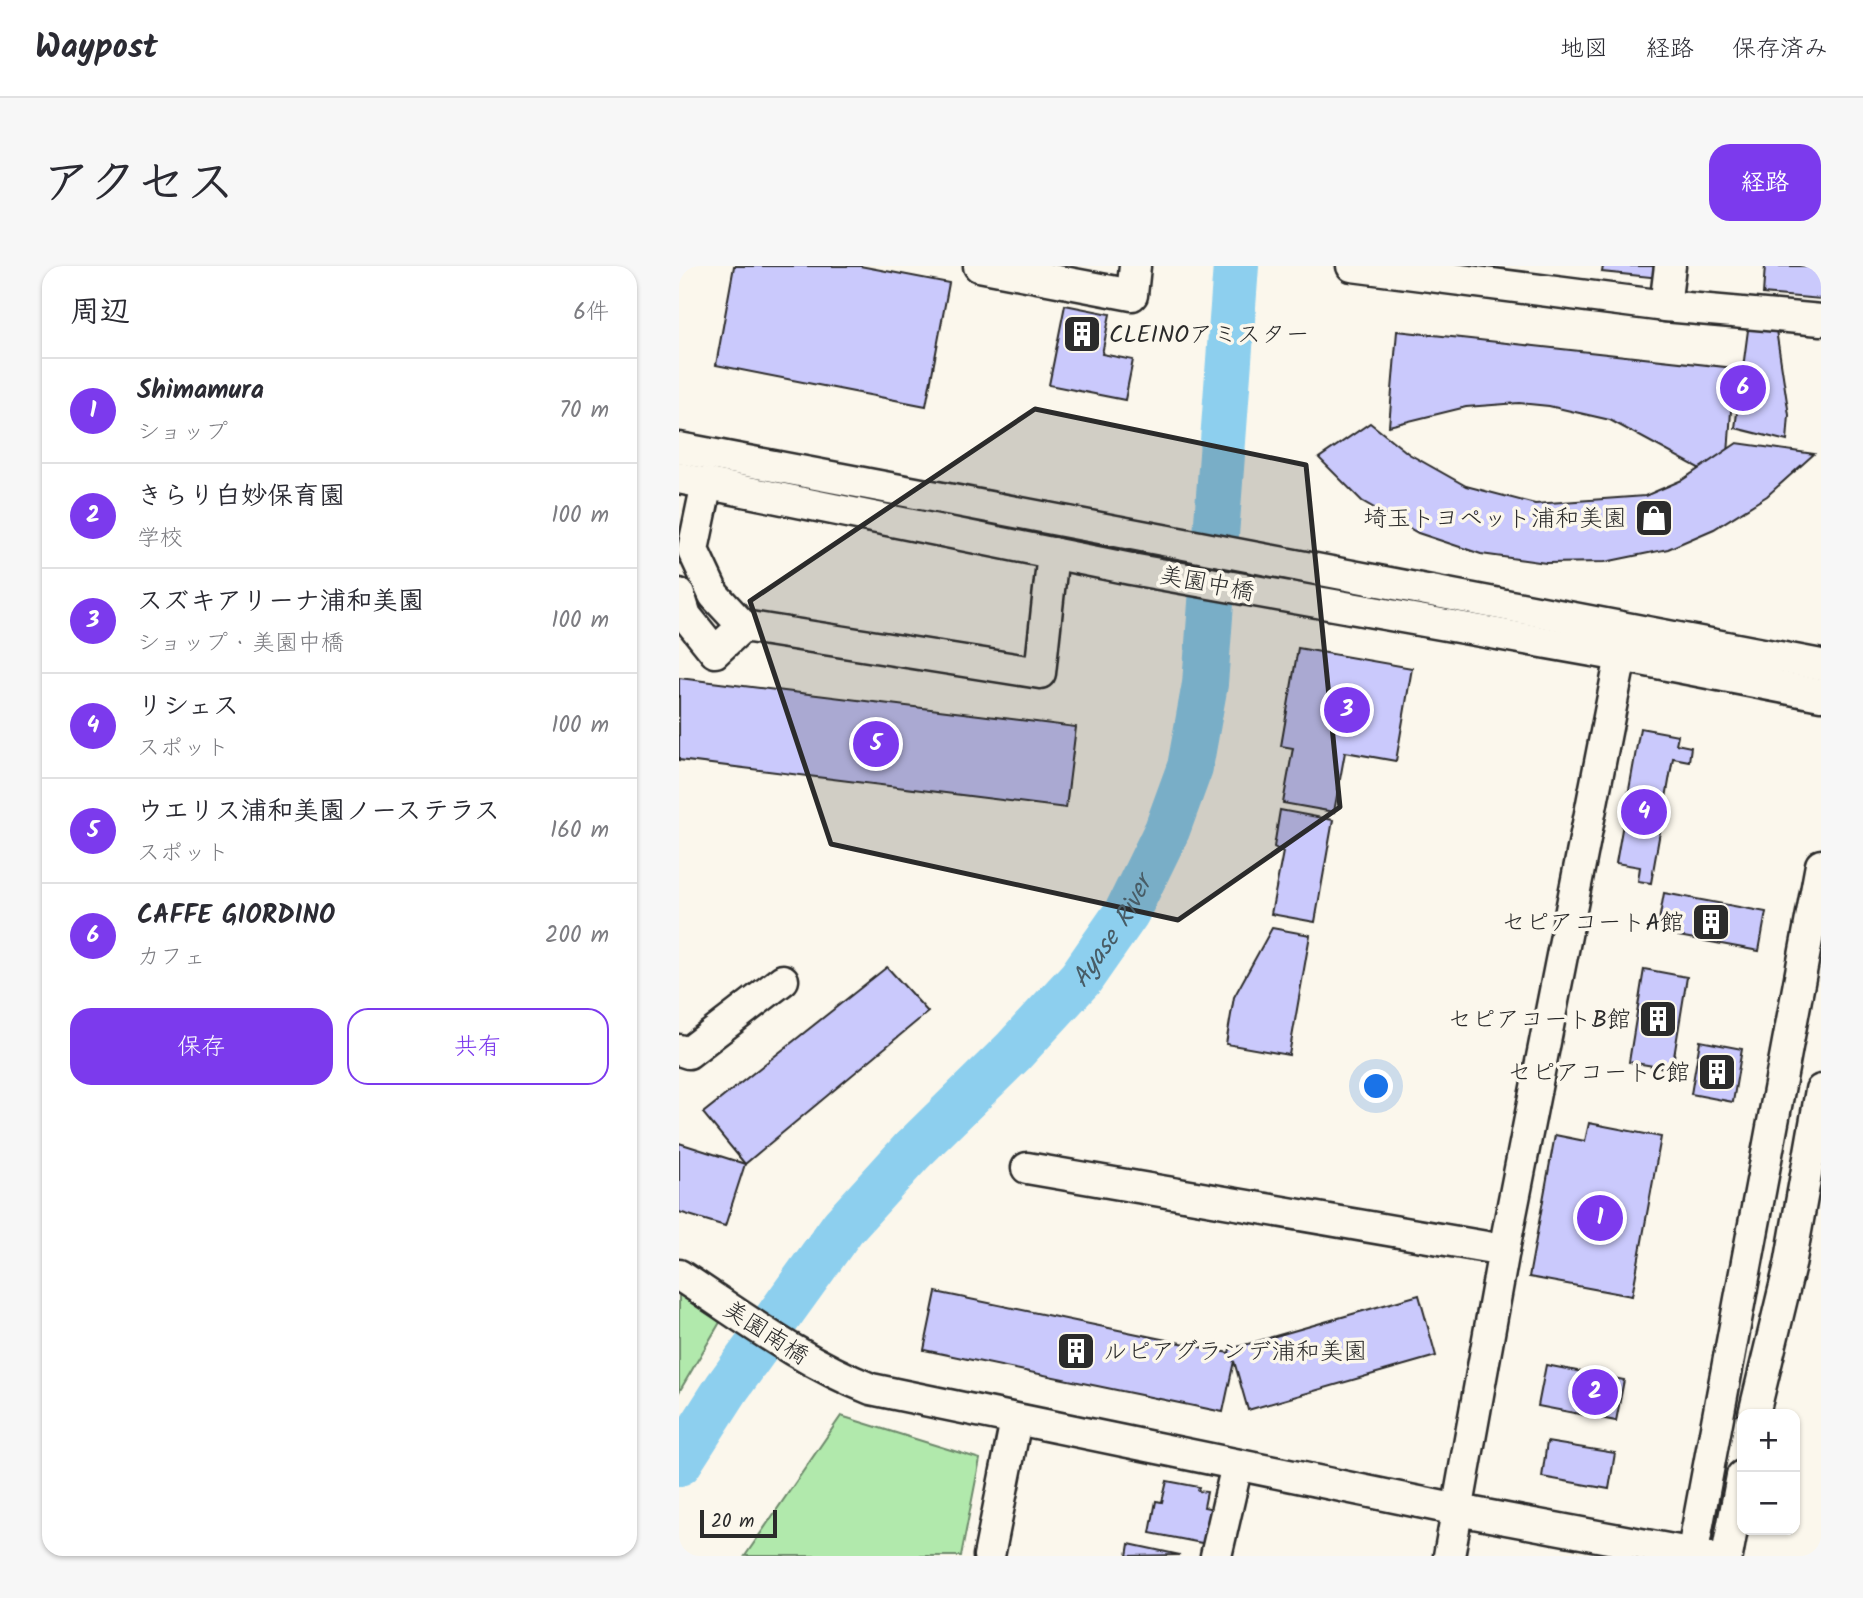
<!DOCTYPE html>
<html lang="ja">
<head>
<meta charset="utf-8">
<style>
  :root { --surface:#fff; --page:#f7f7f7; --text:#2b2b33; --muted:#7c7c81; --line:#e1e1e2; --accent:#7c3aed }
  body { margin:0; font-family:Kalam,"Klee One",sans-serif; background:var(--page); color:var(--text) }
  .controls { position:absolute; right:21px; bottom:21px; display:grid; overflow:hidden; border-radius:14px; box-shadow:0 2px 5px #0004 }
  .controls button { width:63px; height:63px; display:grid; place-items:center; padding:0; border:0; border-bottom:2px solid var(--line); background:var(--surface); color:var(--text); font:35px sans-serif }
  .scale { position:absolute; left:21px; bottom:18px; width:77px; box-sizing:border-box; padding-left:7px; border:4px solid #2b2b2b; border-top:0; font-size:19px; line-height:24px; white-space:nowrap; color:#2b2b2b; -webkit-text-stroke:5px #fbf7ec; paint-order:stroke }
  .you { position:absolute; left:698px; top:821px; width:24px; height:24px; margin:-18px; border:5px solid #fff; border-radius:50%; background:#1a73e8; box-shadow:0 0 0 10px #1a73e833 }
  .badge { display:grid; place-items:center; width:46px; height:46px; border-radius:50%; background:var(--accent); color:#fff; font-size:23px; font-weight:700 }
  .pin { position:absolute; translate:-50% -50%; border:4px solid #fff; box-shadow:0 2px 7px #0006 }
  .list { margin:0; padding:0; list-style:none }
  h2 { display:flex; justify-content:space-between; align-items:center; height:91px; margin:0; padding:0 28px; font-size:30px }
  h2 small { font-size:23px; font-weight:400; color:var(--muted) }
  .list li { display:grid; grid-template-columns:46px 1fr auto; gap:21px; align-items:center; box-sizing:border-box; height:105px; padding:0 28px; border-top:2px solid var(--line) }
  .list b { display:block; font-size:26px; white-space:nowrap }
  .list p { margin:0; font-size:23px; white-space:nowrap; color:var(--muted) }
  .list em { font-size:23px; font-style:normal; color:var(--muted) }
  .actions { display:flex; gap:14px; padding:21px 28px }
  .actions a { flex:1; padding:16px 0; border:2px solid var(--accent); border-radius:21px; text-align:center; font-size:24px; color:var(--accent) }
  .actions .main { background:var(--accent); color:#fff }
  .map { position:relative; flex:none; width:1142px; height:1290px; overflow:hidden; border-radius:21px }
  header { display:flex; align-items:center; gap:42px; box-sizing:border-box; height:98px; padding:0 35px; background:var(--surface); border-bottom:2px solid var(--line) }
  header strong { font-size:33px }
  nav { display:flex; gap:38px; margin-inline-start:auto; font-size:24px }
  .intro { display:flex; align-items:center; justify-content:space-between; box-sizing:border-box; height:168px; padding:0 42px }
  h1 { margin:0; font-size:49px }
  .button { padding:18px 32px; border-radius:21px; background:var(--accent); color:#fff; font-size:24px; font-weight:700 }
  main { display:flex; gap:42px; padding:0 42px }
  aside { flex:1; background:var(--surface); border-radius:21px; box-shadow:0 2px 5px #0004 }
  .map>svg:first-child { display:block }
  .green { fill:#b1e9ac; stroke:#6e8a6c; stroke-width:2 }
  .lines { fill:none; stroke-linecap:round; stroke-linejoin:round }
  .river { stroke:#8dcfee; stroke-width:46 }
  .building { fill:#cac9fc; stroke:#2b2b2b; stroke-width:2 }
  .minor-casing { stroke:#2b2b2b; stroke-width:35 }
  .minor { stroke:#fbf7ec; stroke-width:30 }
  .marked { fill:#2b2b2b; fill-opacity:0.2; stroke:#2b2b2b; stroke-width:5; stroke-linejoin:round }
  .labels { text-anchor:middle; stroke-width:7; stroke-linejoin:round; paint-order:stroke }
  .poi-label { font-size:24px; fill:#2b2b2b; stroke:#fbf7ec; text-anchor:end }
  .street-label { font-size:24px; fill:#2b2b2b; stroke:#fbf7ec }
  .water-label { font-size:26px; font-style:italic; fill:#485c66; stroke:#fbf7ec }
</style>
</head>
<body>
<header>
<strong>Waypost</strong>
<nav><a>地図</a><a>経路</a><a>保存済み</a></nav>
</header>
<div class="intro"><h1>アクセス</h1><a class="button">経路</a></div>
<main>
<aside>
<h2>周辺<small>6件</small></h2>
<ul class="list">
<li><span class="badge">1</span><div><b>Shimamura</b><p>ショップ</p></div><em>70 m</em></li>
<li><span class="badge">2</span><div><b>きらり白妙保育園</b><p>学校</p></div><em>100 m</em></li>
<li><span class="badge">3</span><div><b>スズキアリーナ浦和美園</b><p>ショップ · 美園中橋</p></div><em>100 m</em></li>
<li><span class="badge">4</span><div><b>リシェス</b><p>スポット</p></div><em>100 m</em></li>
<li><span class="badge">5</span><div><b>ウエリス浦和美園ノーステラス</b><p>スポット</p></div><em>160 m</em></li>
<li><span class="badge">6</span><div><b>CAFFE GIORDINO</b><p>カフェ</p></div><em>200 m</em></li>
</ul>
<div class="actions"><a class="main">保存</a><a>共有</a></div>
</aside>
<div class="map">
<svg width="1142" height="1290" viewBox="0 0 1142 1290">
  <rect width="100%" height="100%" fill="#fbf7ec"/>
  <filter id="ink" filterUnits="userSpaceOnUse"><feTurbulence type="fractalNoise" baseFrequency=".0143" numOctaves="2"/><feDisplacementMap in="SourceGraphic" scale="14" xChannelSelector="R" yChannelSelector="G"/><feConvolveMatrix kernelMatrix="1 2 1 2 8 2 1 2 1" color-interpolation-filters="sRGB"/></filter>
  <g filter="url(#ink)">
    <g class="green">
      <polygon points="0,1016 47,1046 0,1126"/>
      <polygon points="162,1150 301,1193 282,1290 66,1290"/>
    </g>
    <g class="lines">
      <path class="river" id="s1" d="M 0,1197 L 48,1122 L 164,961 L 233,885 L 334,786 L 402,712 L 448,646 L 488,564 L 511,501 L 526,418 L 557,0"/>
    </g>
    <g class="building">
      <polygon points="55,0 181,0 270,17 247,140 37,99"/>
      <polygon points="924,0 982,0 981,12 923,6"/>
      <polygon points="1086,0 1142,0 1142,33 1084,28"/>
      <polygon points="386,39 431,48 423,88 454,94 446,134 370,119"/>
      <polygon points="1069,64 1097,64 1110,149 1108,175 1056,162"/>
      <polygon points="718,65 1055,102 1047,217 931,154 870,140 840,137 787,141 710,160"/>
      <polygon points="691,157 730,188 787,220 856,238 966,230 1003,214 1058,177 1135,188 1088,230 1035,263 989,283 926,296 867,297 802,288 739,267 683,235 640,192"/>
      <polygon points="619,382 733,402 717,495 666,486 655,546 604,537 614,482 602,480"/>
      <polygon points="0,412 397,461 387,542 0,494"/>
      <polygon points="961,462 999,469 997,478 1012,481 1010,495 994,492 972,617 959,615 961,601 937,597"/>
      <polygon points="601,544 654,554 636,656 592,648 604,586 595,581"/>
      <polygon points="985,627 1087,646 1080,685 978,666"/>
      <polygon points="593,662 631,669 610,789 547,778 555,731"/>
      <polygon points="208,701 249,746 66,898 24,847"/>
      <polygon points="965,703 1008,711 993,803 950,796"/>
      <polygon points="1021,775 1063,783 1054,836 1012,828"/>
      <polygon points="910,857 982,871 953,1030 850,1011 876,869 906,875"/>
      <polygon points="0,877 66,898 46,960 0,946"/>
      <polygon points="257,1026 550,1087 551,1083 740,1029 757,1090 569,1144 555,1095 544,1146 245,1084"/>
      <polygon points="867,1099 945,1114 937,1155 859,1140"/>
      <polygon points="868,1176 936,1187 930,1223 863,1211"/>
      <polygon points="488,1215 520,1221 519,1225 528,1226 525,1241 535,1243 528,1278 471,1267 477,1235 483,1236"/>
      <polygon points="450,1278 501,1289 448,1290"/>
    </g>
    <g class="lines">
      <defs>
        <g id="minor">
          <polyline points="300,0 453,29 456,0"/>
          <polyline points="673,0 986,40 991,0"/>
          <polyline points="986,40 1142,54"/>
          <polyline points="0,182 1142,399"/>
          <polyline points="0,212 452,303 942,390 1142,429"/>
          <polyline points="0,328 7,350 36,386 64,360 35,329 14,284 28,217"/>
          <polyline points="64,360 361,407 374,287"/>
          <polyline points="0,784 9,787 104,714"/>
          <polyline points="348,902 825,984"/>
          <path d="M 0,1009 C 63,1050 121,1095 192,1123 L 779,1244 L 1026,1290"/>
          <polyline points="1075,1148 1111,999 1142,824"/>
          <polyline points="310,1290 337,1154"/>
          <polyline points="537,1290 558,1199"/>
          <polyline points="770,1290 825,984 942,390"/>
          <polyline points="1013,1290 1142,599"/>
          <polyline points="1048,1290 1063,1210"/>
        </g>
      </defs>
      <use href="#minor" class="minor-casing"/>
      <use href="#minor" class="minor"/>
    </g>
  </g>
  <path class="marked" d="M 356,143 L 627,199 L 661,541 L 499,654 L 152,578 L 71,335 Z"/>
  <defs>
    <symbol id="building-square" viewBox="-11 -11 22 22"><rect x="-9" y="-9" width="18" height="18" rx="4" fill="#2b2b2b" stroke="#fbf7ec"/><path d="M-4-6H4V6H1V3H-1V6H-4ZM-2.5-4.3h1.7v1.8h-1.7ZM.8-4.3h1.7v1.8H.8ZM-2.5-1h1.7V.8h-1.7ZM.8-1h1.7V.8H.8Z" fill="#fff"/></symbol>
    <symbol id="shop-square" viewBox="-11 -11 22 22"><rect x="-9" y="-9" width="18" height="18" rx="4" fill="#2b2b2b" stroke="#fbf7ec"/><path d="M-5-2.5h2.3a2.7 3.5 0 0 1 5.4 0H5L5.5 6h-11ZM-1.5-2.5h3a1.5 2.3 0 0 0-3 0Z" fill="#fff"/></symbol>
  </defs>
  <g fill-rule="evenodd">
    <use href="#building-square" x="381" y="46" width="44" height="44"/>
    <use href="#shop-square" x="953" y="230" width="44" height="44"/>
    <use href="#building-square" x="1010" y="634" width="44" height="44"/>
    <use href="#building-square" x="957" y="731" width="44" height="44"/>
    <use href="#building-square" x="1016" y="784" width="44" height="44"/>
    <use href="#building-square" x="375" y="1063" width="44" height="44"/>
  </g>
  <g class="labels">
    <g class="poi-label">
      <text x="430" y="76" text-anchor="start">CLEINOアミスター</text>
      <text x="948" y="260">埼玉トヨペット浦和美園</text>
      <text x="1005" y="664">セピアコートA館</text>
      <text x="952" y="761">セピアコートB館</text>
      <text x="1011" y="814">セピアコートC館</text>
      <text x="424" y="1093" text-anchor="start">ルピアグランデ浦和美園</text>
    </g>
    <g class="street-label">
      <text transform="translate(528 317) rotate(11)" y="8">美園中橋</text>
      <text transform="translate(87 1066) rotate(33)" y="8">美園南橋</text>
    </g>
    <g class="water-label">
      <text dy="9" stroke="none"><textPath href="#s1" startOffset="688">Ayase River</textPath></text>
    </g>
  </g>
</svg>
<div class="controls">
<button>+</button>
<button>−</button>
</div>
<div class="scale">20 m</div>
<div class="you"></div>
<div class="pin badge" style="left:921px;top:952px">1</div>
<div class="pin badge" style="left:916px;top:1126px">2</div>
<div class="pin badge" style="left:668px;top:444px">3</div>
<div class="pin badge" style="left:965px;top:546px">4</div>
<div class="pin badge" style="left:197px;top:478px">5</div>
<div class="pin badge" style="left:1064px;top:122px">6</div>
</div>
</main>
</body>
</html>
